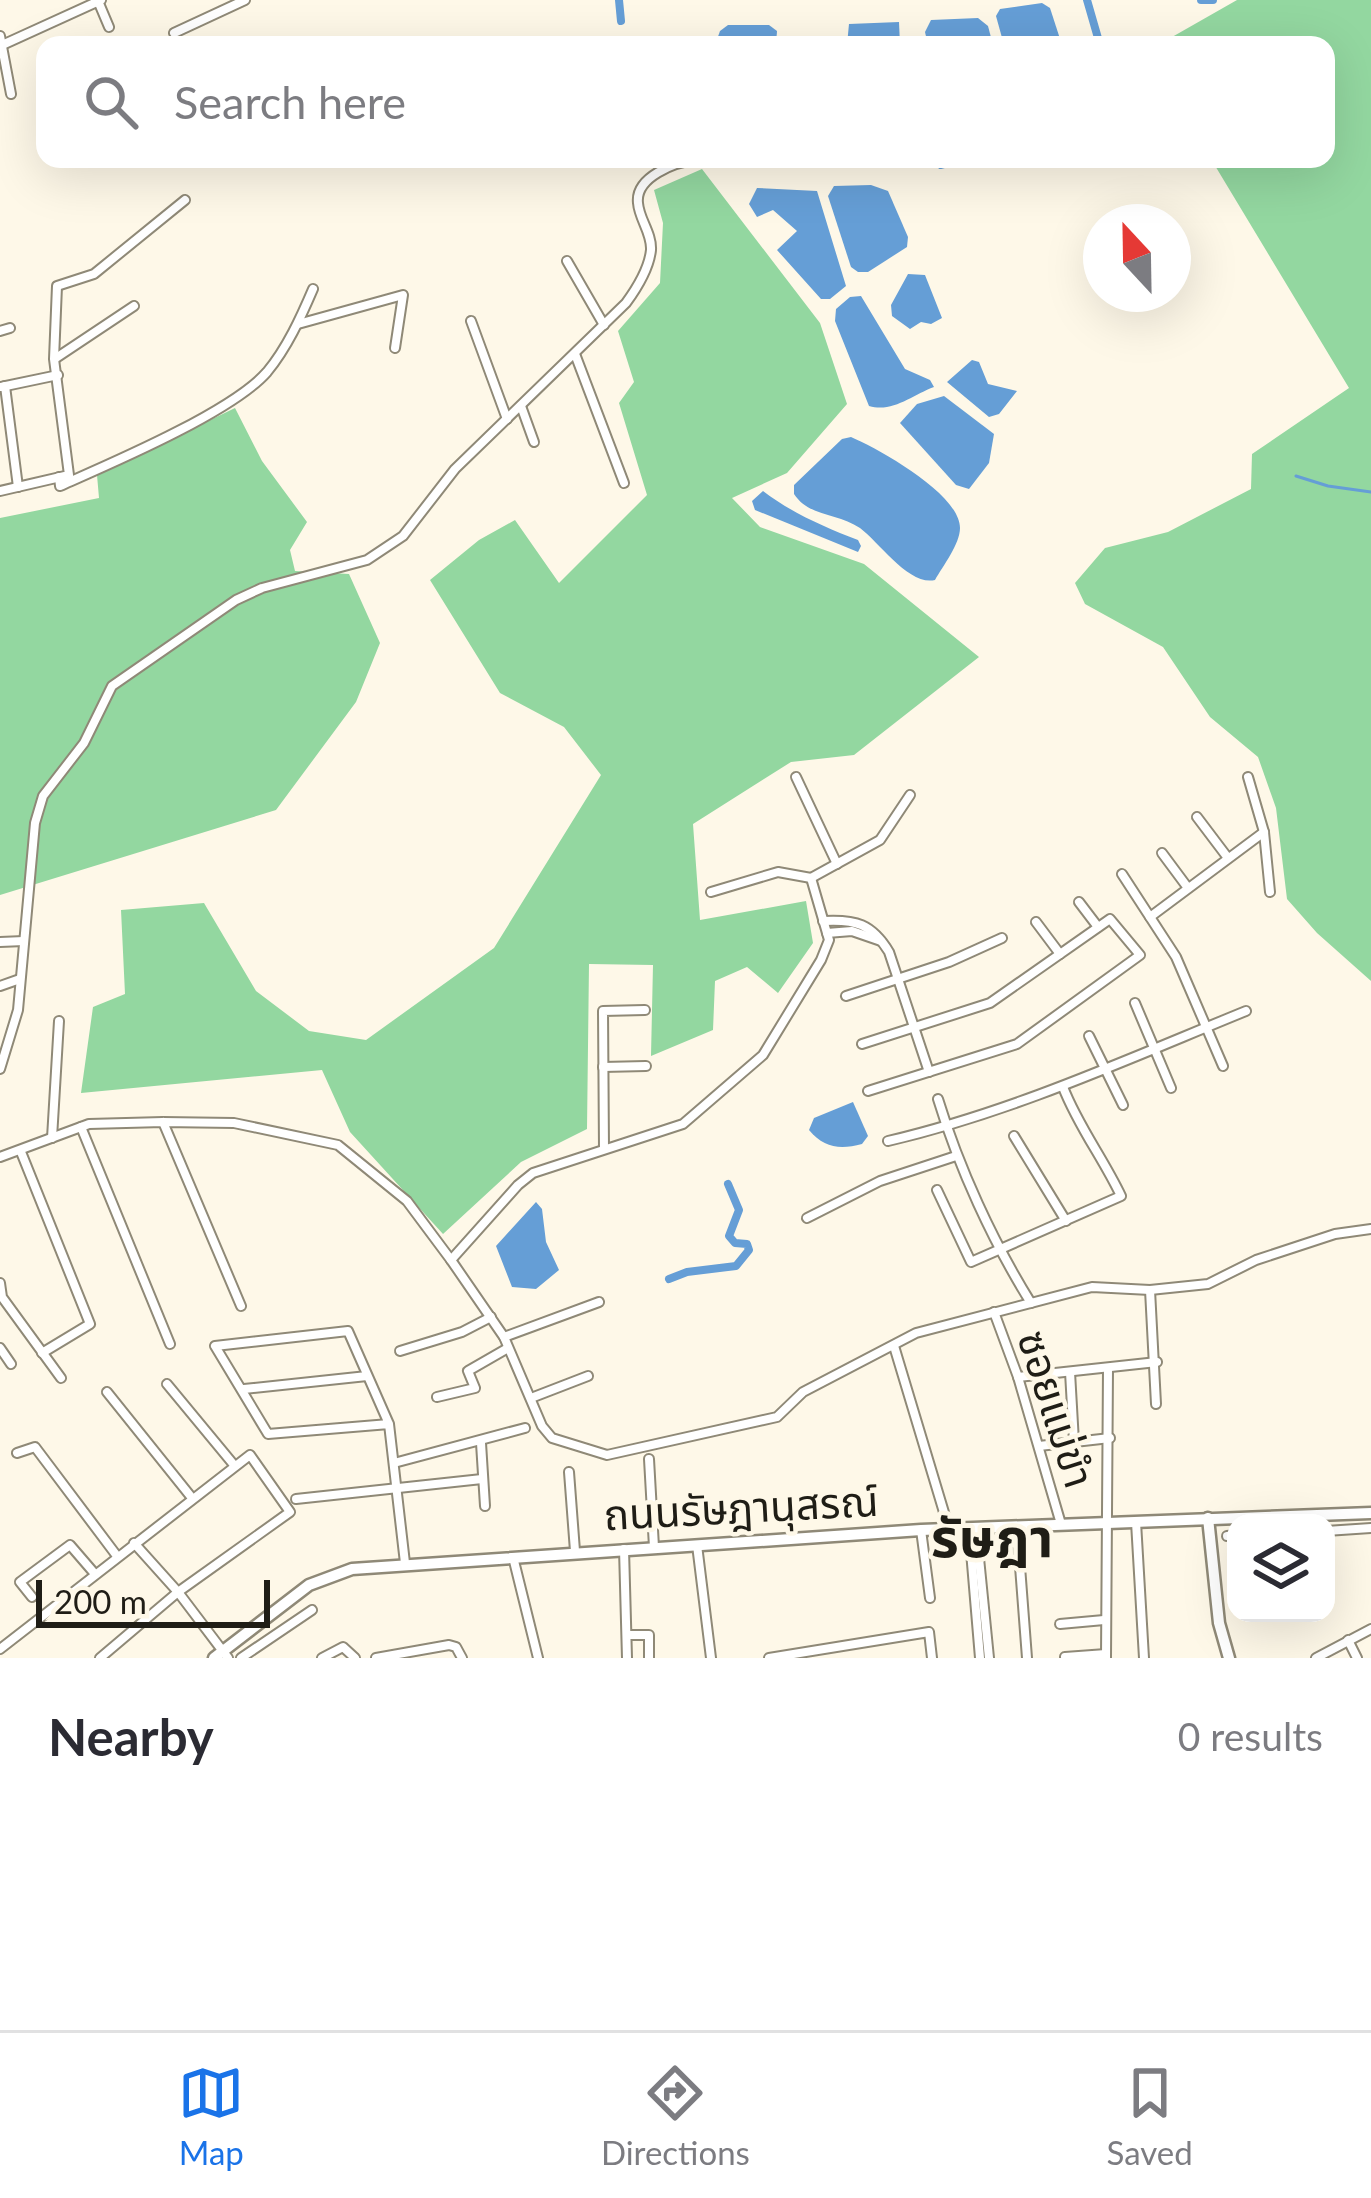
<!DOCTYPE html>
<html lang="en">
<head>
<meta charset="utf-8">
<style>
  :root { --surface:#fff; --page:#f7f7f7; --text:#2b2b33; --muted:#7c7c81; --line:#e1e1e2; --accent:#1a73e8 }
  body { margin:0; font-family:Lato,"Noto Sans Thai",sans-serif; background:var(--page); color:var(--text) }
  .controls { position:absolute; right:36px; bottom:36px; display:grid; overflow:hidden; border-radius:24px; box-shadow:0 12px 48px #0002 }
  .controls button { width:108px; height:108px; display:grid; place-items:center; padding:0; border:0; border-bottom:3px solid var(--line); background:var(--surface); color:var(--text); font:60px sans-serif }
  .compass { position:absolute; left:1083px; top:204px; width:108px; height:108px; border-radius:50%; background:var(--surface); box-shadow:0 12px 48px #0002; rotate:338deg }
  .scale { position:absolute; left:36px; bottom:30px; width:234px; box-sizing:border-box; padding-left:12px; border:6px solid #1f1d16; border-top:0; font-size:33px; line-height:42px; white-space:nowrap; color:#1f1d16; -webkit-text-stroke:9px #fef8e8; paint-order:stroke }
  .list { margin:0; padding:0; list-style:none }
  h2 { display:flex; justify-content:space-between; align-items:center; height:156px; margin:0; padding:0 48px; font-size:51px }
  h2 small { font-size:39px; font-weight:400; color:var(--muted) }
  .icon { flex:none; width:66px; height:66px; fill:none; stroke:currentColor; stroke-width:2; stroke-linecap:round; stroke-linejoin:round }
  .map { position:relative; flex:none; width:1371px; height:1658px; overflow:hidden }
  .search { position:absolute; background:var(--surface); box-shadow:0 12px 48px #0002; left:36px; right:36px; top:36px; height:132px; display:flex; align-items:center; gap:30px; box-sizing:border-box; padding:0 42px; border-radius:24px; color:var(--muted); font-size:45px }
  .sheet { height:372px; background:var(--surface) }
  nav { display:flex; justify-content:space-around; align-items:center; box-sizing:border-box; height:168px; border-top:3px solid var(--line); background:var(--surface); font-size:33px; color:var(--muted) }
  nav a { display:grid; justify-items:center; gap:6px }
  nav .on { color:var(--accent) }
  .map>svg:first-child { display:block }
  .forest { fill:#93d7a0 }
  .water { fill:#659ed6 }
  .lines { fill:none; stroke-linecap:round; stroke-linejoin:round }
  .stream { stroke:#659ed6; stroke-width:3 }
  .canal { stroke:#659ed6; stroke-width:8 }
  .street-casing { stroke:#8f8977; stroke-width:12 }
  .secondary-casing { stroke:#8f8977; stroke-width:15 }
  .street { stroke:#fff; stroke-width:8 }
  .secondary { stroke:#fff; stroke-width:10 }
  .labels { text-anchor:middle; stroke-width:9; stroke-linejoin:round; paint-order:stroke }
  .street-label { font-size:42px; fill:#1f1d16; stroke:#fef8e8 }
  .district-label { font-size:54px; font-weight:bold; fill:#1f1d16; stroke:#fef8e8 }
</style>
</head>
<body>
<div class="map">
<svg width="1371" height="1658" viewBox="0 0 1371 1658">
  <rect width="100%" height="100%" fill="#fef8e8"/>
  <g class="forest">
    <polygon points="1237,0 1371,0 1371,981 1317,933 1287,899 1276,808 1258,757 1210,717 1163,647 1085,604 1075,583 1105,548 1168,532 1251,489 1252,454 1349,388 1211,159 1326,159 1326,45 1158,45"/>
    <polygon points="702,169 820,323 847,404 787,473 732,498 760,527 864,564 979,657 854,755 791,762 693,824 700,920 806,901 813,943 778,993 747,967 715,981 713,1030 651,1056 653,965 589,964 587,1129 521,1162 443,1234 350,1132 322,1070 81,1093 93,1007 125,994 121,910 204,903 256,991 309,1031 366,1040 494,948 601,775 564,727 500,693 430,580 479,540 515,520 559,583 647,495 619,403 634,382 618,331 660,283 663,223 654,190"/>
    <polygon points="235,408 262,461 307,522 290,550 295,571 349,574 380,643 356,702 276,810 0,895 0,518 99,498 97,475"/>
  </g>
  <g class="water">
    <polygon points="1042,3 1050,8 1062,45 1004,45 996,16 1000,9"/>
    <polygon points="978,18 988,26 993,45 928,45 925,32 931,20"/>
    <polygon points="899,22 900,45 847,45 849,24"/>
    <polygon points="728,25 769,25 777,31 776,45 715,45 720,31"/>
    <polygon points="871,185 888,191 908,237 907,247 868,272 858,272 851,267 828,196 834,186"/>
    <polygon points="757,188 817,191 846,286 830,299 821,299 777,250 797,231 773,210 757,217 749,204"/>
    <polygon points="908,274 925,275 942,318 931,324 921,322 910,329 892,316 891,305"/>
    <path d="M 861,296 L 905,369 L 930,380 L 934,387 C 912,395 893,413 869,406 L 835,321 L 836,309 L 850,297 Z"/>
    <polygon points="972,360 979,362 988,384 1017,391 999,414 989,417 947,382"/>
    <polygon points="944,396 994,434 989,463 969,489 956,485 900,423 917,404"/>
    <path d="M 851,437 C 879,449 960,494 960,528 C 960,544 943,566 935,580 C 909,586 880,543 860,528 C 838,513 809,517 794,494 L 794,485 L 842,439 Z"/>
    <path d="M 763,491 C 792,513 824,527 858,540 L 861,546 L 858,552 L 755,510 L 752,501 Z"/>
    <path d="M 853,1102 L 868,1136 L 862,1144 C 840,1150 824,1148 809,1130 L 814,1118 Z"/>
    <polygon points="536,1202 542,1209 546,1242 559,1270 536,1289 512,1287 496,1246"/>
  </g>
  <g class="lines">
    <polyline class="stream" points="1296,476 1328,486 1371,492"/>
    <g class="canal">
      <polyline points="619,0 621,21"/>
      <polyline points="1087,0 1100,45"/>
      <polyline points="1201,0 1213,0"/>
      <polyline points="941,165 964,159"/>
      <polyline points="669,1279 687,1272 736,1266 749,1250 747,1244 735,1243 729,1236 739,1210 728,1184"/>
    </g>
    <defs>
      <g id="street">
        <polyline points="98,1 109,27"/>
        <polyline points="174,33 245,0"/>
        <polyline points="0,36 11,94"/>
        <polyline points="0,46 101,0"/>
        <polyline points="567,261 604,325"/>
        <polyline points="471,321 507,419"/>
        <polyline points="298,324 403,295 395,348"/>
        <polyline points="0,331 10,328"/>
        <polyline points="575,354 624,483"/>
        <polyline points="56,358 134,306"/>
        <polyline points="5,386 18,487"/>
        <polyline points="1,387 58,375"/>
        <polyline points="521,406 534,442"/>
        <path d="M 59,477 L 60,486 C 112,463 232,412 267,372 C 287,348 301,317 313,289"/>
        <polyline points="0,491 69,475 54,359 57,286 94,274 185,200"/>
        <polyline points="796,777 837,864"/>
        <polyline points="1248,777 1264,832 1270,892"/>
        <polyline points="1197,817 1228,858"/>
        <polyline points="1162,853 1188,888"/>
        <polyline points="1122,874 1176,957 1223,1066"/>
        <polyline points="811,878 880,840 910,795"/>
        <polyline points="711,892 778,872 811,878"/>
        <polyline points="1079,902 1098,927"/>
        <polyline points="1150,917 1264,832"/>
        <path d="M 823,921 C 856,919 872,924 889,952 L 929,1072"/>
        <polyline points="1036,922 1060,954"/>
        <polyline points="827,933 852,931 881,941"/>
        <polyline points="0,942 24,941"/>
        <polyline points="0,986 20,979"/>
        <polyline points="846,996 949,962 1002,938"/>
        <polyline points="1135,1003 1171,1088"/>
        <polyline points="1089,1036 1123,1105"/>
        <polyline points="862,1044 990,1003 1110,919 1140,955 1017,1044 868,1091"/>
        <polyline points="603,1067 646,1066"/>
        <path d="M 0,1069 L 18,1010 L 35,823 L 43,796 L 84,743 L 112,686 L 236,600 L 262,588 L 367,560 L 403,536 L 455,469 L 626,303 C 637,288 649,269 651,250 C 652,233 639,219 638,203 C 635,177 675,162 695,160"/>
        <path d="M 938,1099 C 959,1168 993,1242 1031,1303"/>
        <polyline points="163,1122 241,1306"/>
        <polyline points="81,1127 170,1344"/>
        <polyline points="1014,1136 1066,1221"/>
        <polyline points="52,1138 59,1021"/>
        <path d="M 888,1141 C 1012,1112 1128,1059 1246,1011"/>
        <polyline points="604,1148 603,1011 645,1010"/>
        <polyline points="21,1152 90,1324 42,1353"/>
        <polyline points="0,1157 89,1124 163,1122 234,1123 338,1145 407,1201 451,1260 504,1337 542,1426 552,1438 607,1455 777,1417 803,1392 916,1333 1092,1287 1150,1290 1208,1284 1256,1260 1335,1234 1371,1229"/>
        <path d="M 937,1190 L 971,1262 L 1121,1196 C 1103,1158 1078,1126 1063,1087"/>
        <polyline points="807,1218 880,1181 956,1156"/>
        <polyline points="451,1260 518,1185 533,1173 683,1124 763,1055 821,960 829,940 811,878"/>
        <polyline points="0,1283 2,1297 61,1378"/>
        <polyline points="1150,1290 1156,1404"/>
        <polyline points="994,1312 1018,1377 1061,1524"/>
        <polyline points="504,1337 599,1302"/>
        <polyline points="894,1346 949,1529"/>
        <polyline points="0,1348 11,1364"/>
        <polyline points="400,1351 462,1332 491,1317"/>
        <polyline points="1070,1372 1074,1442"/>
        <polyline points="1018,1377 1157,1362"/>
        <polyline points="167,1384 234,1465"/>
        <polyline points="244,1389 367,1376"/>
        <polyline points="107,1392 192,1498"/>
        <polyline points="437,1397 475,1388 468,1371 508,1348"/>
        <polyline points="531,1398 588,1376"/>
        <polyline points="389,1424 268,1434 215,1346 348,1331 389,1424 405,1563"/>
        <polyline points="481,1443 485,1506"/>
        <polyline points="1039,1446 1110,1438"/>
        <polyline points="17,1453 35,1447 117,1556"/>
        <polyline points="649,1459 654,1547"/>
        <polyline points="394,1463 525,1428"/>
        <polyline points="569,1472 575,1551"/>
        <polyline points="296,1499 482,1479"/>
        <polyline points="1136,1522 1144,1658"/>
        <polyline points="1017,1527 1027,1658"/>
        <polyline points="969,1528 980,1658"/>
        <polyline points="976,1528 989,1658"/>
        <polyline points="921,1530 930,1598"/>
        <polyline points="1326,1531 1371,1528"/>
        <polyline points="1227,1536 1236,1535"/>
        <polyline points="134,1543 178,1592 228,1658"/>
        <polyline points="697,1545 711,1658"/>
        <polyline points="624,1549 627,1658"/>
        <polyline points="513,1557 538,1658"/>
        <polyline points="32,1597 20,1582 70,1545 95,1574"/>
        <polyline points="1060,1624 1104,1620"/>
        <polyline points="627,1635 649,1635 649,1658"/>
        <polyline points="1348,1640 1357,1658"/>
        <polyline points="0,1649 250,1455 290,1512 178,1592 100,1658"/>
        <polyline points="1065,1657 1106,1654"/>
        <polyline points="241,1658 312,1610"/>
        <polyline points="322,1658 343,1647 355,1658"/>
        <polyline points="376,1658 449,1645 456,1647 462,1658"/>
        <polyline points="769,1658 929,1632 932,1658"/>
        <polyline points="1106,1658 1108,1369"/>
        <polyline points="1316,1658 1371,1629"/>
      </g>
      <g id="secondary">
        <polyline points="1208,1518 1219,1623 1229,1658"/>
        <polyline points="214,1658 309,1585 352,1569 921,1530 1371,1513"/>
      </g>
    </defs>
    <use href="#street" class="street-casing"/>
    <use href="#secondary" class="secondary-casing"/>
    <use href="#street" class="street"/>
    <use href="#secondary" class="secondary"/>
  </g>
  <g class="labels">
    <g class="street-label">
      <text transform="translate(1056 1409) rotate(72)" y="15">ซอยแม่ขำ</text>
      <text transform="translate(741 1508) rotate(-3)" y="15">ถนนรัษฎานุสรณ์</text>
    </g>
    <g class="district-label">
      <text x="992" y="1557">รัษฎา</text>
    </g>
  </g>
</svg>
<div class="controls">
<button><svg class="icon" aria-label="layers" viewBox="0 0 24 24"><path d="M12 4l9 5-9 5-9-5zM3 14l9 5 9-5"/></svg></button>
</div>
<svg class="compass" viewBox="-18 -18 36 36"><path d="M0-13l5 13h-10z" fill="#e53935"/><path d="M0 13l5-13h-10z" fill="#7c7c81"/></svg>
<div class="scale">200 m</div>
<div class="search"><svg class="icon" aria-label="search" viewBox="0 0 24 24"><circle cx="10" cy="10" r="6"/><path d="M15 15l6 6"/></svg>Search here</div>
</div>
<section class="sheet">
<h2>Nearby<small>0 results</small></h2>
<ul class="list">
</ul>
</section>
<nav>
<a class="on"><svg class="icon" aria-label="map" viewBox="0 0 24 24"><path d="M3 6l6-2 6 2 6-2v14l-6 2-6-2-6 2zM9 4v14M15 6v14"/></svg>Map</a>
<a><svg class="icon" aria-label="directions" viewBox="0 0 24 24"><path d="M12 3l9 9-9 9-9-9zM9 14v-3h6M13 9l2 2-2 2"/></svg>Directions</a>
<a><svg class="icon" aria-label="saved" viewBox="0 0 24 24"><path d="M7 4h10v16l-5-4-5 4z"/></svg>Saved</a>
</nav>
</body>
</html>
